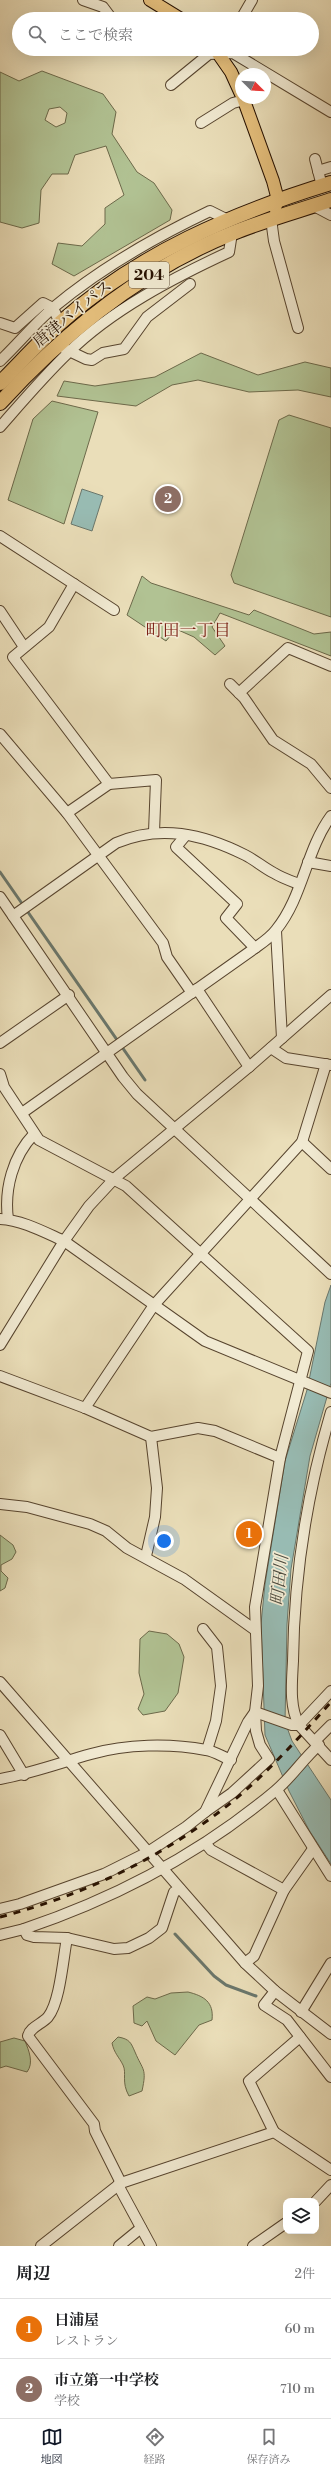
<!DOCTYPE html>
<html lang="ja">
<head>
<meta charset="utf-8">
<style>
  :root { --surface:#fff; --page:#f2f2f2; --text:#202124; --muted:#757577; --line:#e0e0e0; --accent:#111827 }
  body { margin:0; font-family:"Libre Bodoni","Noto Serif JP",serif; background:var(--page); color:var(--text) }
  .controls { position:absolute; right:12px; bottom:12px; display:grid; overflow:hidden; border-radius:8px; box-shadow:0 4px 16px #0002 }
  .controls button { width:36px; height:36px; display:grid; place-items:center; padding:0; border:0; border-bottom:1px solid var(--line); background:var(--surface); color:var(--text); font:20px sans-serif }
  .compass { position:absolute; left:235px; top:68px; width:36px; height:36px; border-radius:50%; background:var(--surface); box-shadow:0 4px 16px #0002; rotate:114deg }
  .you { position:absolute; left:164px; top:1541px; width:14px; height:14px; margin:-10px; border:3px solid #fff; border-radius:50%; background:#1a73e8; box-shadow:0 0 0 6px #1a73e833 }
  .badge { display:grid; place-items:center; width:26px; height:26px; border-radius:50%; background:var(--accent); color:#fff; font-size:13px; font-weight:700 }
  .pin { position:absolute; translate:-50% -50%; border:2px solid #fff; box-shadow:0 1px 4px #0006 }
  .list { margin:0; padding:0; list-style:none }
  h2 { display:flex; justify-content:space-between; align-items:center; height:52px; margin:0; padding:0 16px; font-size:17px }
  h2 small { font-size:13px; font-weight:400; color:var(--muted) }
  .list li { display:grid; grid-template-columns:26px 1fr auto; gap:12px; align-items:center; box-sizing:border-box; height:60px; padding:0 16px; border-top:1px solid var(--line) }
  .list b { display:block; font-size:15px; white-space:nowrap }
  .list p { margin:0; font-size:13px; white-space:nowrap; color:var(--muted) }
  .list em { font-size:13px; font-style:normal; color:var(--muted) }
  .icon { flex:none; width:22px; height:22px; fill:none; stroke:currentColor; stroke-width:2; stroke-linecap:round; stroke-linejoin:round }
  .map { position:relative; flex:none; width:331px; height:2246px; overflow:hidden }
  .search { position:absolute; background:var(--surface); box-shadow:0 4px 16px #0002; left:12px; right:12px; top:12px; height:44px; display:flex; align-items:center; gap:10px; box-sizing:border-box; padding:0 14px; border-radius:22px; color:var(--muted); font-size:15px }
  .sheet { height:172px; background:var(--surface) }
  nav { display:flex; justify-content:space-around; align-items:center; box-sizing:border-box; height:56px; border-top:1px solid var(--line); background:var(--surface); font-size:11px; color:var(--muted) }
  nav a { display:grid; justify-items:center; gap:2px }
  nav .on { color:var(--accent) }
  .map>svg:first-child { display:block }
  .green { fill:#b1c293; stroke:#6c694a; fill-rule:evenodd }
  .water { fill:#98bcb4; stroke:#6a776c }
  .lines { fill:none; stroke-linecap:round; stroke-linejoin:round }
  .stream { stroke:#6a776c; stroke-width:3 }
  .minor-casing { stroke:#57442e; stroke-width:12 }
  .major-casing { stroke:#261000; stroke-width:14 }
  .highway-casing { stroke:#261000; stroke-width:16 }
  .minor { stroke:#f1ead2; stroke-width:10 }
  .major { stroke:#e5bf7c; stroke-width:12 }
  .highway { stroke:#e5bf7c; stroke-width:14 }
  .rail { stroke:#261000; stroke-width:3; stroke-dasharray:7 7; stroke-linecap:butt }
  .labels { text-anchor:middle; stroke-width:3.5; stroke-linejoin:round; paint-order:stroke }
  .shield { fill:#f1ead2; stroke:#63513f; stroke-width:1 }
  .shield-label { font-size:15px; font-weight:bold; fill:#261000 }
  .street-label { font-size:16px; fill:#261000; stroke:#f1ead2 }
  .neighbourhood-label { font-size:17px; fill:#7a1f14; stroke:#f1ead2 }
  .water-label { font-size:17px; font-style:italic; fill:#4e4c3f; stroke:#f1ead2 }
</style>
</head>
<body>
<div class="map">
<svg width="331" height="2246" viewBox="0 0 331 2246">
  <rect width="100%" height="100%" fill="#eadeb9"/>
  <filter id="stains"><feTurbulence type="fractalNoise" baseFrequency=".005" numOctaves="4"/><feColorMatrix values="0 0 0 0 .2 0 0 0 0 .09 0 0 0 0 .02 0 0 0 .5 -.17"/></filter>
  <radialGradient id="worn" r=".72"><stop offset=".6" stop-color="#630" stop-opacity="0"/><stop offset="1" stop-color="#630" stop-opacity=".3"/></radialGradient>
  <g class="green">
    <path d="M 42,71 L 103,94 L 116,112 L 112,134 L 137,172 L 154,183 L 172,210 L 170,220 L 74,276 L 52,264 L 58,243 L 82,246 L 105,224 L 105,208 L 124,195 L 106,146 L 75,155 L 68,174 L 52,174 L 41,190 L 39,223 L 22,228 L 0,222 L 0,72 L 19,81 ZM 60,107 L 67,113 L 65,123 L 56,127 L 45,120 L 49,109 Z"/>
    <polygon points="201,353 258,375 305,362 331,368 331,397 298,390 249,392 198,380 172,385 136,406 57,396 64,381 95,386 155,377"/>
    <polygon points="52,401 98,412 64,524 8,500 33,419"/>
    <polygon points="289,415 331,428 331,617 234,583 231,575 279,420"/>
    <polygon points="142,576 151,583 249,615 254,610 314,634 331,632 331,656 220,613 212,627 225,646 215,655 194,637 176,629 166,641 127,615"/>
    <polygon points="0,1535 13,1545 16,1552 12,1559 1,1565 1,1571 8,1578 5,1588 0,1591"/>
    <polygon points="149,1631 167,1634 179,1644 184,1657 178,1693 165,1711 143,1715 138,1709 144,1694 139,1673 140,1639"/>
    <path d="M 188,1992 C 204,1996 214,2002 212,2020 L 199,2025 L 175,2055 L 156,2041 L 147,2021 L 142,2026 L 134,2023 L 133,2006 L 147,1997 L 155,1999 L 171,1993 Z"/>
    <path d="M 118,2037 C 130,2039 131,2043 135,2052 C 143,2071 147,2068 142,2091 L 129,2096 C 121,2082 127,2073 123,2065 C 119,2057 114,2053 112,2043 Z"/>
    <path d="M 14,2038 L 25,2041 C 29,2051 34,2063 27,2072 L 6,2066 L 0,2068 L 0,2042 Z"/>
  </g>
  <g class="water">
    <polygon points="82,489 103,496 92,531 71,524"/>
    <polygon points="331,1285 331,1383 310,1456 291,1569 287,1624 285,1722 292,1741 331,1800 331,1864 309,1830 289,1791 265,1735 261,1624 265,1584 285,1461 307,1390 325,1302"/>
  </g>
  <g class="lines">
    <g class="stream">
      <polyline points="0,872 145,1080"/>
      <polyline points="175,1934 214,1976 226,1985 256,1996"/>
    </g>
    <defs>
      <g id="minor">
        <polyline points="83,0 103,7 112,19"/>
        <polyline points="241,19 252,0"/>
        <polyline points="171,85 209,54 233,53 331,112"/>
        <polyline points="201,123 233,103 244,100"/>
        <polyline points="315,159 322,186"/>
        <polyline points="318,171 331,167"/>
        <polyline points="314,206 331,215"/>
        <polyline points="271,219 274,241 298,328"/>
        <polyline points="0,323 15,328 43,303 53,308 60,323"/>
        <polyline points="65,349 86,359 92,360 103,353 124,349 147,317 190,284"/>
        <path d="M 0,361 C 18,344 35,323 54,307 C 101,268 155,237 210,211 L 226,219"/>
        <path d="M 0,427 C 22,402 44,376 68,353 C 111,310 175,277 229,252 L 232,233"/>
        <polyline points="0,536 114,610"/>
        <polyline points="74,584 49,627 13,657 109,784 156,780 154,832"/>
        <polyline points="0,611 24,647"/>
        <polyline points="230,684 244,698 273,740 311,764 331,788"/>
        <polyline points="239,693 288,648 331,666"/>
        <polyline points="0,734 67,813 163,943 167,957 192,993"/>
        <polyline points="67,813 109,784"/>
        <polyline points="186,835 176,847 237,904 226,918 255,948"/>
        <polyline points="308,862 331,866"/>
        <polyline points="0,897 123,1077 137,1094 331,1274"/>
        <path d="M 13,916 L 116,843 C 160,824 203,834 245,855 C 255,860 264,868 274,873 C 282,878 291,881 299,884"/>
        <polyline points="276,931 282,1038"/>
        <polyline points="197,989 249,1067"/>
        <polyline points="0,1043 69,995"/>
        <polyline points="271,1048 286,1058 331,1065"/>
        <polyline points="0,1074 4,1087 39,1140 126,1186 308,1351 280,1458 255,1607 258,1686 255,1712 256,1731 260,1745 269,1759 232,1793 205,1812"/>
        <path d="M 22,1113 L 255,948 C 262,943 271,937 276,930 C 303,897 306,850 331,816"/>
        <polyline points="302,1142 331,1169"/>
        <path d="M 0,1219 C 22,1220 44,1232 64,1241 L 205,1341 L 331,1393"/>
        <path d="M 8,1219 C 4,1189 13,1156 34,1134"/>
        <polyline points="0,1345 64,1241 89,1206 115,1178 249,1067 331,995"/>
        <polyline points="0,1376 85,1408 151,1437 198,1428 215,1431 280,1458"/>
        <polyline points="85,1408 154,1305 302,1142 326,1064"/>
        <path d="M 331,1412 C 307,1493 294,1577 293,1661 C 292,1682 289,1706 299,1725 L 331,1760"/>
        <polyline points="0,1504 27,1507 90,1524 106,1531 127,1548 184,1579 255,1630"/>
        <polyline points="146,1556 155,1517 157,1488 151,1437"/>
        <polyline points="203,1629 217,1647 221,1686 216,1721 207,1750"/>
        <polyline points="0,1682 245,1963 275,1991 331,2034"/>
        <polyline points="255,1712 292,1725 299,1725 331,1691"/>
        <polyline points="0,1735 24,1775"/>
        <polyline points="315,1741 331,1725"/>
        <path d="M 0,1779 C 33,1773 59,1763 91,1754 C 126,1744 170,1743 206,1750 C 214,1751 223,1757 231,1760"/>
        <polyline points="277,1790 331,1876"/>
        <polyline points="206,1844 211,1850 284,1890"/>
        <polyline points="0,1909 20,1904 104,1874 148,1852 186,1827 205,1812 248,1722 255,1712"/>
        <path d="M 24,1929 C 116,1898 200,1854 275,1791 C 291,1778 303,1759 319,1745"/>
        <polyline points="0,1935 24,1929 27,1935 34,1937 67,1938 114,1949 128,1948 149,1938 162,1928 174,1892 180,1889"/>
        <path d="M 67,1938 C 63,1959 60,2002 48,2017 C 42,2024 30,2027 28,2036 L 94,2124 L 95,2131 L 121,2183"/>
        <polyline points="245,1963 254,1956 284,1890 313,1849"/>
        <polyline points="275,1991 264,2005 287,2020 331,2077"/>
        <polyline points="301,2012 331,1963"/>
        <polyline points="274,2132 249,2081 300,2037"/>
        <polyline points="118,2185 151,2246"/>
        <polyline points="316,2201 331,2185"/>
        <polyline points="41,2246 121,2183 274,2132 331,2170"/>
        <polyline points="119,2246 141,2228"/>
        <polyline points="253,2246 286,2223"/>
      </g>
      <g id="major">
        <polyline points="150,0 181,19"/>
        <polyline points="215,49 231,72 241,94"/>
        <polyline points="243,98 273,181 278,200 275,208"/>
      </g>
      <g id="highway">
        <path d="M 0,383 C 20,363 39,342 60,323 C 138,254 233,213 331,183"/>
        <path d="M 0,403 C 65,332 142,269 233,233 C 265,220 298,211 331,200"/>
      </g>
    </defs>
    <use href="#minor" class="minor-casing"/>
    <use href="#major" class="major-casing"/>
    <use href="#highway" class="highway-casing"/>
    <use href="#minor" class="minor"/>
    <use href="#major" class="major"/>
    <use href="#highway" class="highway"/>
    <path class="rail" d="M 0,1917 C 81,1896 157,1860 223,1809 C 263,1778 297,1740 331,1702"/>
  </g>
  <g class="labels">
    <rect class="shield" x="129" y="262" width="40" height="26" rx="3"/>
    <g class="shield-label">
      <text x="149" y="280">204</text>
    </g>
    <g class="street-label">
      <text transform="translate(72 313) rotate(-39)" y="6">唐津バイパス</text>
    </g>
    <g class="neighbourhood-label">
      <text x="188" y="636">町田一丁目</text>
    </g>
    <g class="water-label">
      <text transform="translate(279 1580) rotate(-84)" y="6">町田川</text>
    </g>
  </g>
  <rect width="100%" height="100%" filter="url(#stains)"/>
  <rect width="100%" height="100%" fill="url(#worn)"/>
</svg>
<div class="controls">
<button><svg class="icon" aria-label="layers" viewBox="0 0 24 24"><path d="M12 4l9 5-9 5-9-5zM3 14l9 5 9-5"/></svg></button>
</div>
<svg class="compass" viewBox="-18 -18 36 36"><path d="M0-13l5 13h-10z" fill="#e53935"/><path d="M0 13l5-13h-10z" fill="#757577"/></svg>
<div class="you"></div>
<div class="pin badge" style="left:249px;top:1534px;background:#e8710a">1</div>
<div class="pin badge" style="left:168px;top:499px;background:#8d6e63">2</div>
<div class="search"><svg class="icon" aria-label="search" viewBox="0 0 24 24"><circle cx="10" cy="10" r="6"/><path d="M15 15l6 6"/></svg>ここで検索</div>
</div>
<section class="sheet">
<h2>周辺<small>2件</small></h2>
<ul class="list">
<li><span class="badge" style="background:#e8710a">1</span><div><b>日浦屋</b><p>レストラン</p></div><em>60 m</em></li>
<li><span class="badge" style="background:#8d6e63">2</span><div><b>市立第一中学校</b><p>学校</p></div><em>710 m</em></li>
</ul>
</section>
<nav>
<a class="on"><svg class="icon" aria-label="map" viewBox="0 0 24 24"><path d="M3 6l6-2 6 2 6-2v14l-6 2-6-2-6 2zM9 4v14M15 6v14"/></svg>地図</a>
<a><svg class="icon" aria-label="directions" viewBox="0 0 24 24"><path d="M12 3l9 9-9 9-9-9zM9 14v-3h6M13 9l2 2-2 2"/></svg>経路</a>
<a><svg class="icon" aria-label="saved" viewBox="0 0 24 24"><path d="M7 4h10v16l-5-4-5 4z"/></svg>保存済み</a>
</nav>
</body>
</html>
